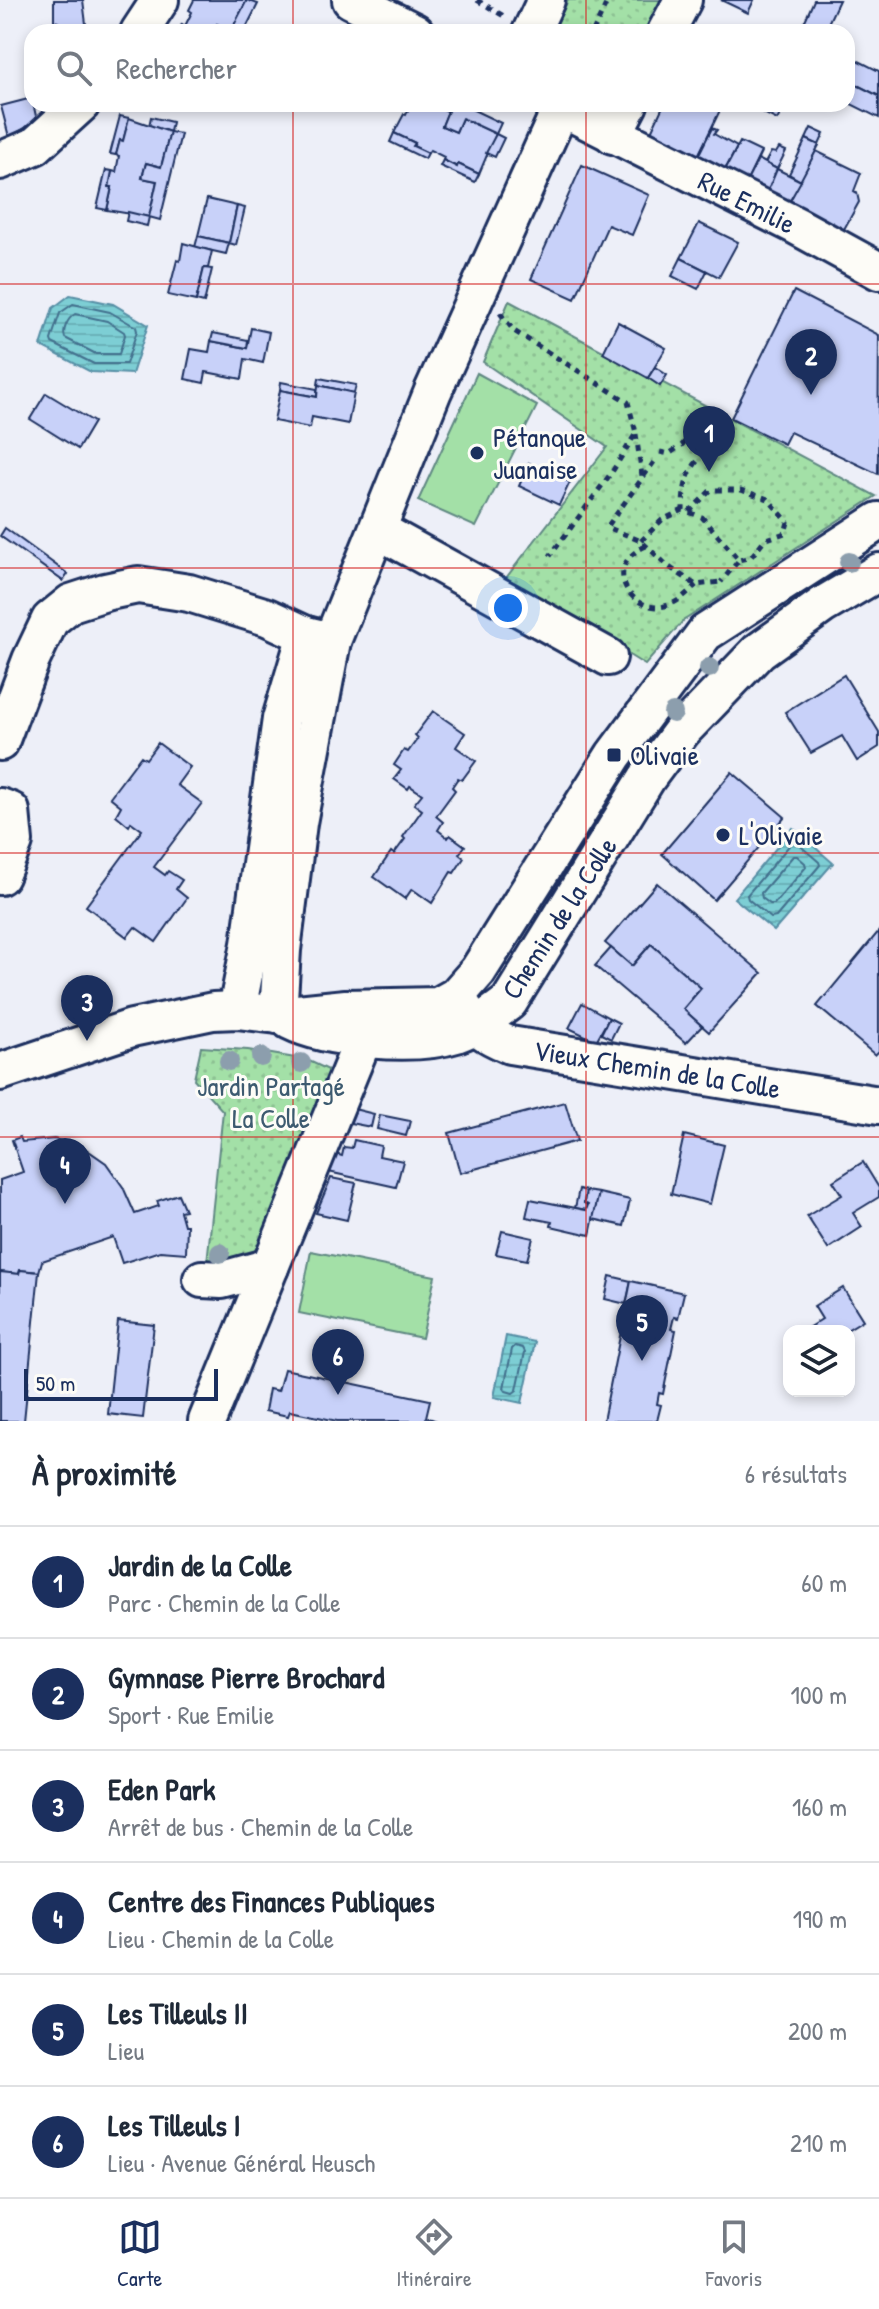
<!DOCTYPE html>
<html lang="fr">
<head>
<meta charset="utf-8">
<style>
  :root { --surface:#fff; --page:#f2f2f3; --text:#1f2937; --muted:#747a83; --line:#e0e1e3; --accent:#1b2f5e }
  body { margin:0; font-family:"Patrick Hand",sans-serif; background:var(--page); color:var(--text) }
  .controls { position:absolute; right:24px; bottom:24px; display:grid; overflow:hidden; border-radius:16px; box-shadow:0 4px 12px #0003 }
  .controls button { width:72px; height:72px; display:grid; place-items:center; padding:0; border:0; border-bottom:2px solid var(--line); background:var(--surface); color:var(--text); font:40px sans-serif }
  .scale { position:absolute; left:24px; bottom:20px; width:194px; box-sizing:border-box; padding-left:8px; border:4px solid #1b2f5e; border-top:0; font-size:22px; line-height:28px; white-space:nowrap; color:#1b2f5e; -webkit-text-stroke:6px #fdfcf7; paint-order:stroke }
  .you { position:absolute; left:508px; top:608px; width:28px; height:28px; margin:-20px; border:6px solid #fff; border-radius:50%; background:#1a73e8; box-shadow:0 0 0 12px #1a73e833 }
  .badge { display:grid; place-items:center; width:52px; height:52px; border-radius:50%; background:var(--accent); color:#fff; font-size:26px; font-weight:700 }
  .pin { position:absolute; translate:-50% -66px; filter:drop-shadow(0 2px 4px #0008) }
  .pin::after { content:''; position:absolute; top:42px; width:28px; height:24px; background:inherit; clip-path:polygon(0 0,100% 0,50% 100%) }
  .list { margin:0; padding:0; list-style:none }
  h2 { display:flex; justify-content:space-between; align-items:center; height:104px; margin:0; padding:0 32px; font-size:34px }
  h2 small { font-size:26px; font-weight:400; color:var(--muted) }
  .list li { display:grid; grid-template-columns:52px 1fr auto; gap:24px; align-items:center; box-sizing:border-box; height:112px; padding:0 32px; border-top:2px solid var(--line) }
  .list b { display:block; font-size:30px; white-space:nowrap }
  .list p { margin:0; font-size:26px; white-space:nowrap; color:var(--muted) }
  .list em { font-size:26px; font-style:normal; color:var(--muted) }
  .icon { flex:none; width:44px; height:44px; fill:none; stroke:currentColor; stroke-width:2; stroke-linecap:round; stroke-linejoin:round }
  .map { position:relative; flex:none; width:879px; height:1421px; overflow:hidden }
  .search { position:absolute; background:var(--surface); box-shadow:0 4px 12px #0003; left:24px; right:24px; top:24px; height:88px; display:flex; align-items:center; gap:20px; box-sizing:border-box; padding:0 28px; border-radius:24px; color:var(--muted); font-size:30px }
  .sheet { height:776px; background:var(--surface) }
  nav { display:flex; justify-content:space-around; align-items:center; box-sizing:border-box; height:112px; border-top:2px solid var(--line); background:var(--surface); font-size:22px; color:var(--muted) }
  nav a { display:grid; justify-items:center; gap:4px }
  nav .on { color:var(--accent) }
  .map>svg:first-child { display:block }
  .green { fill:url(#green-dots); stroke:#5f8882; stroke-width:2 }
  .pitch { fill:#a3e0a7; stroke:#5f8882; stroke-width:2 }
  .water { fill:url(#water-rules); stroke:#568ea5; stroke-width:2 }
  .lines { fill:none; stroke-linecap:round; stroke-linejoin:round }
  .shore { stroke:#426f8d; stroke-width:2 }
  .building { fill:#c8d1f9; stroke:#1b2f5e; stroke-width:2 }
  .minor-casing { stroke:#1b2f5e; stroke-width:42 }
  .path { stroke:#1b2f5e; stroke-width:5; stroke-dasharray:6 6; stroke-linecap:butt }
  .minor { stroke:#fdfcf7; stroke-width:36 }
  .tree { fill:#8c9ead }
  .grid { fill:none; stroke:#d62828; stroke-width:2; stroke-opacity:0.55 }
  .poi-dot { fill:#1b2f5e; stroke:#fdfcf7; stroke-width:3 }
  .labels { text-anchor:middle; stroke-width:6; stroke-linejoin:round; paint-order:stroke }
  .street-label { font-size:28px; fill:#1b2f5e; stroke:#fdfcf7 }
  .poi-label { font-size:28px; fill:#1b2f5e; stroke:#fdfcf7; text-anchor:start }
  .park-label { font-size:28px; fill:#3d5b70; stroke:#fdfcf7 }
</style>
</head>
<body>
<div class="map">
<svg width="879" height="1421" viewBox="0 0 879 1421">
  <defs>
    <pattern id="green-dots" width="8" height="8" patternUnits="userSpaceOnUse" patternTransform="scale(2)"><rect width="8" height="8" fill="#a3e0a7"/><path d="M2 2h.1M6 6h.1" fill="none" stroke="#8cc092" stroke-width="1.8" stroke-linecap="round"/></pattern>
    <pattern id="water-rules" width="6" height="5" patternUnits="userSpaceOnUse" patternTransform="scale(2)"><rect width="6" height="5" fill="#7dced4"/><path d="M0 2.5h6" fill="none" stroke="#6bb1b8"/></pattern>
  </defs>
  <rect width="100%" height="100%" fill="#edeff8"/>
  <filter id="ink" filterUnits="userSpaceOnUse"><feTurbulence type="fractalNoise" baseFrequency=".0125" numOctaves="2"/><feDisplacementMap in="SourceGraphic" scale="16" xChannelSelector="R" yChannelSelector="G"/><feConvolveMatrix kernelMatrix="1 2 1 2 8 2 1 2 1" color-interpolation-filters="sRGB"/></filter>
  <g filter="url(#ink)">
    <g class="green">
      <polygon points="568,0 668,0 651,32 553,32"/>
      <polygon points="509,301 876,496 683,621 645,665 506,578 607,447 483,362"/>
      <polygon points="201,1047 248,1050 307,1060 335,1073 263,1248 206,1272 223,1111 194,1079"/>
    </g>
    <g class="pitch">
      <polygon points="477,373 537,406 476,527 418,501"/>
      <polygon points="311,1251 435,1276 422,1338 299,1313"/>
    </g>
    <g class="water">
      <polygon points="70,295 113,304 148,325 132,374 91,372 41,346 53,308"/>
      <polygon points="793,828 833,863 774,931 734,898"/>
      <polygon points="506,1336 535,1342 522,1403 494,1397"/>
    </g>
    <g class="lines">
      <g class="shore">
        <polygon points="73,304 110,312 136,327 137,331 126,364 94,364 52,343 51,340 60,313"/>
        <path d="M 75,314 L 107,321 L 124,332 L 125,335 L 119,354 L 96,354 L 65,338 C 62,330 68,318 75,314 Z"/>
        <polygon points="793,841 796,842 819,862 820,865 776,917 771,918 748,899 747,895"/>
        <polygon points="793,856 797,856 805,863 806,867 774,904 770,904 762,898 761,893"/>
        <polygon points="515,1346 523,1348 525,1352 517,1390 513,1393 506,1391 504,1388 512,1349"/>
      </g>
    </g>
    <g class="building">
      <polygon points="54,0 83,0 87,32 59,32 58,22 54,21"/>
      <polygon points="194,0 247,0 231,31 217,24 213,32 178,32 182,24 185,26 192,12 189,10"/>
      <polygon points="247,0 258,4 244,32 213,32 217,24 231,31"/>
      <polygon points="721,0 754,0 748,13"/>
      <polygon points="814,0 839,0 824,32 800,32"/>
      <polygon points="847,55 879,71 879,96 847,80"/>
      <polygon points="847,80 879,96 879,118 847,102"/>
      <polygon points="32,98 37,121 9,137 1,106"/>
      <polygon points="411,104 433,104 448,111 442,126 456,132 462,118 496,134 479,174 458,164 457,167 443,160 444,157 430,150 428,153 413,146 415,143 394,133 404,114 406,115"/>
      <polygon points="433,104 461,104 501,123 496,134 462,118 456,132 442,126 448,111"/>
      <polygon points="664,104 723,104 697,158 650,134"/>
      <polygon points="761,104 786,104 777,120 758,110"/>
      <polygon points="120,116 129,118 123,141 120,140 116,155 110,154"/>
      <polygon points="151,117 172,122 170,132 149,126"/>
      <polygon points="129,118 170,132 161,167 146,163 142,178 157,181 149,217 107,210 112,187 109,187 112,171 116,172 119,156 116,155 120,140 123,141"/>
      <polygon points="712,128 717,130 714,134 737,147 724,172 697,158"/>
      <polygon points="811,128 824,134 819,145 806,139"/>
      <polygon points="170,132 181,134 160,220 149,217 157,181 142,178 146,163 161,167"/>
      <polygon points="394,133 415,143 413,146 428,153 425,159 390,142"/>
      <polygon points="496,134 504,138 495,157 486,153"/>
      <polygon points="806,139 819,145 801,181 789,174"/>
      <polygon points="740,142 761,152 746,183 724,172"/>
      <polygon points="779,148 786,151 777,169 765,163 771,152 776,153"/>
      <polygon points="816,151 861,173 854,191 857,193 859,202 843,231 788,204"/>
      <polygon points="758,159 777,169 767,193 746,183"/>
      <polygon points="443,160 457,167 458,164 479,174 475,182 440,166"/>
      <polygon points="582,165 649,195 632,235 608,225 575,299 531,279"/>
      <polygon points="777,169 801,181 788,204 767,193"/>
      <polygon points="106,170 112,171 109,187 112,187 107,210 97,208"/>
      <polygon points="207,199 237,206 229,243 198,236"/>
      <polygon points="237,206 245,208 236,245 229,243"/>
      <polygon points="128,212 149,217 147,226 126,221"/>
      <polygon points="699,223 738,242 719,277 681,258"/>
      <polygon points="198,236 229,243 226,254 195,247"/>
      <polygon points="183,243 212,251 208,268 204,268 196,301 168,295 177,260 180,261"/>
      <polygon points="681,258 707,271 698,289 672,276"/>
      <polygon points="204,268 212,269 204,303 196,301"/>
      <polygon points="794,291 879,335 878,474 790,432 784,444 731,418"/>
      <polygon points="618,322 666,348 648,378 603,353"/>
      <polygon points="251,328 269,332 263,363 245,359 242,379 206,372 204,383 185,379 191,349 209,352 211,341 247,348"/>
      <polygon points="213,333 248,340 247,348 211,341"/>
      <polygon points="655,367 667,375 660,386 648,378"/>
      <polygon points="319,378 356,385 354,393 318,385"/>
      <polygon points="281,382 317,389 317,397 280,390"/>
      <polygon points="318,385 354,393 348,424 312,417 310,428 274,421 280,390 317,397"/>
      <polygon points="46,393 94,422 78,449 30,419"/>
      <polygon points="529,463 570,482 559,505 519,486"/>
      <polygon points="5,528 68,574 63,581 0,536"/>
      <polygon points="844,675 879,732 879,747 857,761 842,736 811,753 785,712"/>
      <polygon points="433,711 465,733 456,747 476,761 462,780 458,778 452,787 455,790 436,816 443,822 438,830 448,838 450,835 465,846 459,854 464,858 454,873 451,872 432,903 412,889 405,899 374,877 391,852 394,854 405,839 403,837 422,810 414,804 422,794 410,786 408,789 394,779 401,770 394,765 404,750 408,752 418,738 415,735"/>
      <polygon points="158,743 190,767 177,785 202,803 154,867 165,875 168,871 182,880 176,889 187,898 156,942 135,927 127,937 86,906 142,830 131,822 129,826 116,815 121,806 110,797 141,756 146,759"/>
      <polygon points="732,772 785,817 714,900 662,854"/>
      <polygon points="657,883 762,973 709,1032 683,1009 701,988 651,944 632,966 605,943"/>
      <polygon points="879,931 879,1051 875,1055 817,1006"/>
      <polygon points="651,944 701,988 683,1009 702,1026 686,1043 595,966 611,948 632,966"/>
      <polygon points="582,1003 609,1018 596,1041 569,1028"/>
      <polygon points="609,1018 619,1023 611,1039 601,1034"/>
      <polygon points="565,1102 577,1141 460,1173 449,1133"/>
      <polygon points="350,1108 374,1114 371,1127 345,1122"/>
      <polygon points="380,1115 410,1121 406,1136 377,1129"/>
      <polygon points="684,1135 724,1145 710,1204 671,1194"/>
      <polygon points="20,1137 22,1142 54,1139 83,1147 106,1163 123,1187 135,1214 159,1206 157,1201 178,1194 185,1210 180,1211 184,1225 187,1225 186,1253 160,1251 122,1263 113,1237 42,1261 39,1272 20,1270 19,1274 0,1272 0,1180 23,1172 12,1140"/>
      <polygon points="354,1140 381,1146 379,1156 403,1161 396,1187 324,1171 332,1153 342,1156 344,1147 352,1148"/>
      <polygon points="863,1162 879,1188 879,1197 853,1213 862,1227 828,1249 807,1216 842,1195 833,1181"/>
      <polygon points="331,1178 356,1183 347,1220 316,1213"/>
      <polygon points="579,1189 586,1191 584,1203 588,1205 586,1210 575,1208"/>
      <polygon points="586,1191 599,1193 590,1235 551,1226 552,1222 526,1217 530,1199 586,1210 588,1205 584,1203"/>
      <polygon points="599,1193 630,1200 624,1226 593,1219"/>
      <polygon points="502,1231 533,1238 527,1260 496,1254"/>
      <polygon points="20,1270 39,1272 24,1421 0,1421 0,1272 19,1274"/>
      <polygon points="610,1276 631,1281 626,1304 605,1299"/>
      <polygon points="631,1281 684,1293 678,1318 674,1317 671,1329 676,1330 663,1394 659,1393 657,1404 661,1405 657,1421 603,1421"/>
      <polygon points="843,1288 863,1320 845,1331 803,1331 822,1319 814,1306"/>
      <polygon points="118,1321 154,1325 143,1418 108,1414"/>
      <polygon points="284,1369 430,1400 426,1417 437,1421 337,1421 290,1411 288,1416 265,1411 269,1389 278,1391"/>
    </g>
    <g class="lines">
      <defs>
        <g id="minor">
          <polyline points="351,0 415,32"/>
          <polyline points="139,32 160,0"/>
          <polyline points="531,32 546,0"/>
          <polyline points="666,32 683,0"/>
          <polyline points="554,104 795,225 879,271"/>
          <polyline points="613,135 629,104"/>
          <polyline points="0,161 35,146 81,104"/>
          <polyline points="378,530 608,657"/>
          <polyline points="0,742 31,660 50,620 71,603 105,592 138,585 189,593 267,617 306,635 332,641"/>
          <polyline points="0,807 11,811 14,842 0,876"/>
          <path d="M 463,1007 C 476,1029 486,1035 510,1045 L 879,1105"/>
          <polyline points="237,1010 250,944 281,719 306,635"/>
          <polyline points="278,1015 282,950 298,823 332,641 433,391 561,108"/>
          <path d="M 290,1021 C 328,1040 415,1047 456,1034 C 475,1028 493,1014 509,1002 L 647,778 L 682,731 L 759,651 L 823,605 L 879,572"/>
          <polyline points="0,1072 132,1028 213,1011 237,1010 278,1015 346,1008 438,1006 456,996 478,971 614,755 705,633 879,521"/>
          <polyline points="202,1279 222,1280 270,1267"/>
          <polyline points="207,1421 360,1047 364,1017"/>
        </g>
      </defs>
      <use href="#minor" class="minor-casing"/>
      <g class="path">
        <polyline points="477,0 507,18"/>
        <polyline points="593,32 608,0"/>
        <polyline points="500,313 514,331 628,402 636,433 612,472 550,556"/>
        <polyline points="636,434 642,476"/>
        <path d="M 660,452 L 669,454 L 682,445 L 692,433 L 704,436 L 709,442 C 707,453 701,456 695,464 C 685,479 683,493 683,510"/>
        <polyline points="654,462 607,527 641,541 669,567 696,585 721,582"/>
        <polyline points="689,512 711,490 741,490 768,499 788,522 785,533 764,540 751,557 739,560"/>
        <polyline points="641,541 662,520 683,510 702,517 739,560 721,582"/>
        <path d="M 646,546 C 597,567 635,620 671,604 C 680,601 689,591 696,585"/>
      </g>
      <use href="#minor" class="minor"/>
    </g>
    <g class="tree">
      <circle cx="849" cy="562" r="10"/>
      <circle cx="709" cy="668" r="10"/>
      <circle cx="673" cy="713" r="10"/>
      <circle cx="261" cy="1057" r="10"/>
      <circle cx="229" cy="1061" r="10"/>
      <circle cx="301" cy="1063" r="10"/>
      <circle cx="220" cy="1253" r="10"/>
    </g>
  </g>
  <path class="grid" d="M 293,0 L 293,32M 586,0 L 586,32M 293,104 L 293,1421M 586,104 L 586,1421M 0,284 L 879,284M 0,568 L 879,568M 0,853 L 879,853M 0,1137 L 879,1137"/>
  <g class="poi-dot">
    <circle cx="477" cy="453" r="8"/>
    <rect x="606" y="747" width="16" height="16" rx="4"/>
    <circle cx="723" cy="835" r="8"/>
  </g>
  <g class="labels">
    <g class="street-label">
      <text transform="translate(747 202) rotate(27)" y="10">Rue Emilie</text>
      <text transform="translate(559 918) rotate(-57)" y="10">Chemin de la Colle</text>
      <text transform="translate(657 1069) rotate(9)" y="10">Vieux Chemin de la Colle</text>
    </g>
    <g class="poi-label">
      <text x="493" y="447">Pétanque<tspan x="493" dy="32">Juanaise</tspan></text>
      <text x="630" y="765">Olivaie</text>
      <text x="739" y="845">L'Olivaie</text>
    </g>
    <g class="park-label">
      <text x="271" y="1096">Jardin Partagé<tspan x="271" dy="32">La Colle</tspan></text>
    </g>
  </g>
</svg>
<div class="controls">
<button><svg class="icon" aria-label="layers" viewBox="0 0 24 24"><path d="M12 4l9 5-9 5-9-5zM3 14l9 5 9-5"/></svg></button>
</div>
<div class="scale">50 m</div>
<div class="you"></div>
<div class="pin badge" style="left:709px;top:472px">1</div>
<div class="pin badge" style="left:811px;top:395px">2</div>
<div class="pin badge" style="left:87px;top:1041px">3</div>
<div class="pin badge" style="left:65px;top:1204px">4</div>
<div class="pin badge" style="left:642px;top:1361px">5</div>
<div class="pin badge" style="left:338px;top:1395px">6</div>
<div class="search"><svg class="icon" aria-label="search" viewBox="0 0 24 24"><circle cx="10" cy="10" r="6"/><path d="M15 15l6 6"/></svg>Rechercher</div>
</div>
<section class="sheet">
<h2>À proximité<small>6 résultats</small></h2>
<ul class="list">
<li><span class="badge">1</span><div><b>Jardin de la Colle</b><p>Parc · Chemin de la Colle</p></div><em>60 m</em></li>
<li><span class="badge">2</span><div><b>Gymnase Pierre Brochard</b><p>Sport · Rue Emilie</p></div><em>100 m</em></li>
<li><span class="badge">3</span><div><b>Eden Park</b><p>Arrêt de bus · Chemin de la Colle</p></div><em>160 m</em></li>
<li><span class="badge">4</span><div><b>Centre des Finances Publiques</b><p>Lieu · Chemin de la Colle</p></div><em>190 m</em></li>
<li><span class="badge">5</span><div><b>Les Tilleuls II</b><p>Lieu</p></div><em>200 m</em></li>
<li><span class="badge">6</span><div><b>Les Tilleuls I</b><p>Lieu · Avenue Général Heusch</p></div><em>210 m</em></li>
</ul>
</section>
<nav>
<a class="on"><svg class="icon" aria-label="map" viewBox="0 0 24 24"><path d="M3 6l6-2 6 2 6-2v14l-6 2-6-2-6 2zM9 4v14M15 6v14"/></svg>Carte</a>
<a><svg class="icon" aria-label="directions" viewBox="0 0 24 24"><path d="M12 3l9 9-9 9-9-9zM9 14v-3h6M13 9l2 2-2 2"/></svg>Itinéraire</a>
<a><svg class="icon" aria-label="saved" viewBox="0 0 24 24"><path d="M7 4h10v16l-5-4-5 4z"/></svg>Favoris</a>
</nav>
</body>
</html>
